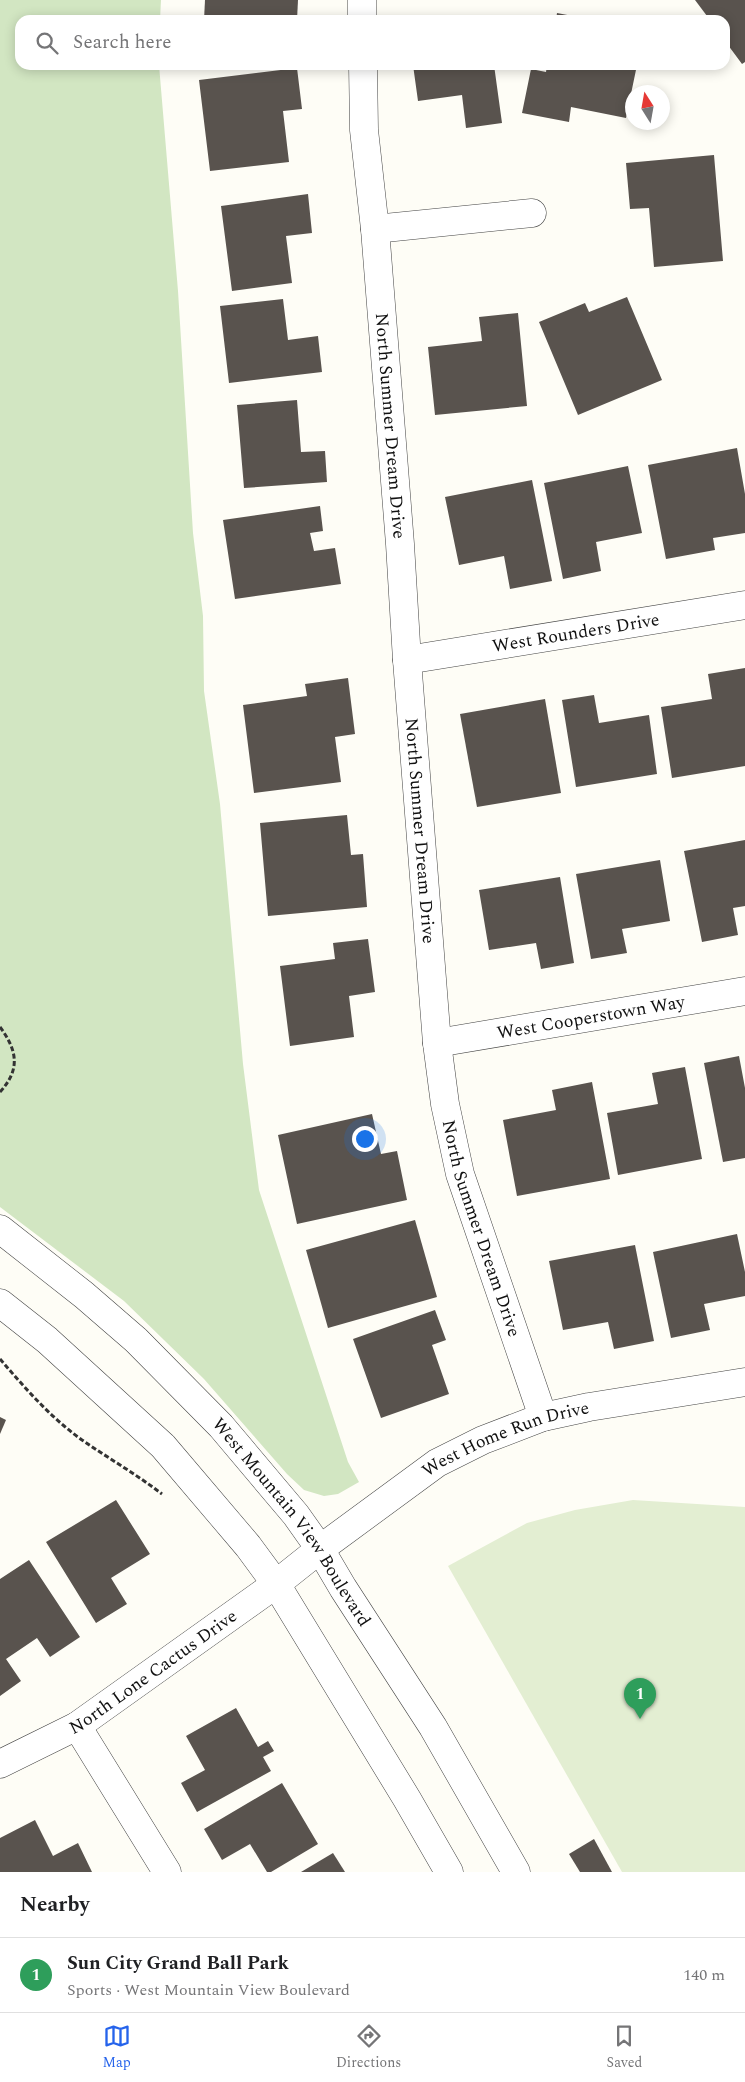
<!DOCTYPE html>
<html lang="en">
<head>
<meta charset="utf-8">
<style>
  :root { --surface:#fff; --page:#f6f6f6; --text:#202124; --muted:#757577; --line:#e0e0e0; --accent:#2563eb }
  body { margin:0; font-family:Spectral,serif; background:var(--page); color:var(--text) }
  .compass { position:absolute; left:625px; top:85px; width:45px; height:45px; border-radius:50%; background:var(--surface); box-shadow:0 2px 12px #0003; rotate:349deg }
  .you { position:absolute; left:364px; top:1138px; width:18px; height:18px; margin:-12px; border:4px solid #fff; border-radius:50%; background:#1a73e8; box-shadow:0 0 0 8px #1a73e833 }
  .badge { display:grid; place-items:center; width:32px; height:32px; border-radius:50%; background:var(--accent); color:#fff; font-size:16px; font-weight:700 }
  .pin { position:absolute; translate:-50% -41px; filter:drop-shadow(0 1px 2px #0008) }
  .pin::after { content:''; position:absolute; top:26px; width:18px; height:15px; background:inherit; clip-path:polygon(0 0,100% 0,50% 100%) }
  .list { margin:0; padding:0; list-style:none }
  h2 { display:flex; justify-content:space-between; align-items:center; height:65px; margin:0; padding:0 20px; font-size:21px }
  h2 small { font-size:16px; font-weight:400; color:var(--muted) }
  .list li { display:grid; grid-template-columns:32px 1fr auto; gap:15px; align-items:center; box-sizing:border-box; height:75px; padding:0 20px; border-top:1px solid var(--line) }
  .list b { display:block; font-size:19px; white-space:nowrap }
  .list p { margin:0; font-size:16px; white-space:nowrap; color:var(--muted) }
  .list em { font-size:16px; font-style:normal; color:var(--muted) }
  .icon { flex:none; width:28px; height:28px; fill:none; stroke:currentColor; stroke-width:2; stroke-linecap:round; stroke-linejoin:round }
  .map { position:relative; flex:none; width:745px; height:1872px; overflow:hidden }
  .search { position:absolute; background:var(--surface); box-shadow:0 2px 12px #0003; left:15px; right:15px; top:15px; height:55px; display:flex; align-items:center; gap:12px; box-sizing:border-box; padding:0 18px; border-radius:15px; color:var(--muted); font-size:19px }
  .sheet { height:140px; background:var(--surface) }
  nav { display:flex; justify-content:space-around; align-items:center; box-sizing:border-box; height:70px; border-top:1px solid var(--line); background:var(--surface); font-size:14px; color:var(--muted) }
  nav a { display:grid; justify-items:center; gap:2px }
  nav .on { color:var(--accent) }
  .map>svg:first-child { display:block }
  .green { fill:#d2e6c2 }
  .pitch { fill:#e3eed2 }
  .building { fill:#59534e }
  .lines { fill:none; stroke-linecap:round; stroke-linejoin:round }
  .minor-casing { stroke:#444; stroke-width:29 }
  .tertiary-casing { stroke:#444; stroke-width:29 }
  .path { stroke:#333; stroke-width:3; stroke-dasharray:5 2.5; stroke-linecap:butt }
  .minor { stroke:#fff; stroke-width:28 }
  .tertiary { stroke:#fff; stroke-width:28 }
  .labels { text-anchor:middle; stroke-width:5; stroke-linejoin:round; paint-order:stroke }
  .street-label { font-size:18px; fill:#111; stroke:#fff }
</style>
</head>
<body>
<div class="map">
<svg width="745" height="1872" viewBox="0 0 745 1872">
  <rect width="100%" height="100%" fill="#fefdf6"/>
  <polygon class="green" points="0,0 161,0 160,20 20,20 20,65 159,65 178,291 193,533 203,616 204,691 220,804 243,1064 259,1190 348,1462 359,1482 338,1494 324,1496 304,1490 287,1474 204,1379 124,1301 0,1207"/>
  <polygon class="pitch" points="633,1500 745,1507 745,1872 622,1872 448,1566 527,1523 575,1510"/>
  <g class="building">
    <polygon points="205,0 298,0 297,20 204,20"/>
    <polygon points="695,0 745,0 745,62 742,64 725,41 725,20 710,20"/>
    <polygon points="557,13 588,19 588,20 556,20"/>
    <polygon points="413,65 494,65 502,123 466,128 462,95 418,101"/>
    <polygon points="547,65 637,65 626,118 571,107 569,122 522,113 531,69 546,72"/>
    <polygon points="297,68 302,109 283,111 289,162 210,171 199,80"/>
    <polygon points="714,155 723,261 654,267 649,208 630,209 626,163"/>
    <polygon points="308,194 312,233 286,236 292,283 232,291 221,206"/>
    <polygon points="627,297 662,380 578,415 539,322 585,303 589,312"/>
    <polygon points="283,299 288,340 318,336 322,372 229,383 220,306"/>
    <polygon points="518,313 527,406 435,415 428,347 482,341 479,317"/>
    <polygon points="297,400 301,452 325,451 327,482 244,488 237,405"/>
    <polygon points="737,448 745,494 745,533 713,538 715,550 666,559 648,465"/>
    <polygon points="628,466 642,533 596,542 601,571 563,579 544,483"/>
    <polygon points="532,480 552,581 510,589 504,556 459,565 445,497"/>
    <polygon points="320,506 323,531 310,533 314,551 335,548 341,584 235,599 223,520"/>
    <polygon points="745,668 745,766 672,778 661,707 712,699 708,674"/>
    <polygon points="348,678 355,734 335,737 341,782 254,793 243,705 307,696 305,684"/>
    <polygon points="594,695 599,723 649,715 657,774 576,787 562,700"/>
    <polygon points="545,699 561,793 477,807 460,714"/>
    <polygon points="347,815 351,855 363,854 367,907 268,916 260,823"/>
    <polygon points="745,840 745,906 733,908 738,935 702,942 684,851"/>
    <polygon points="660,860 670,921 622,929 627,953 591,959 576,874"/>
    <polygon points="560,877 574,963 541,969 536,943 489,950 479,890"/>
    <polygon points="368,939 375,992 349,996 354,1037 290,1046 280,966 335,959 333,943"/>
    <polygon points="739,1056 745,1088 745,1158 723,1162 704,1063"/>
    <polygon points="685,1067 702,1159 618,1175 607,1113 658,1104 652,1073"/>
    <polygon points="592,1082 610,1179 517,1196 503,1120 556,1110 552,1090"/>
    <polygon points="372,1114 381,1154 397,1151 407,1200 297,1224 278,1135"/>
    <polygon points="415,1220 437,1297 328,1328 306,1250"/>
    <polygon points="737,1234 745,1272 745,1296 704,1304 710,1330 671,1338 653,1252"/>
    <polygon points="635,1245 654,1341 614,1349 608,1322 563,1330 549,1261"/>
    <polygon points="435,1310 446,1340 432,1345 449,1394 381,1418 353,1339"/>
    <polygon points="0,1417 6,1420 0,1434"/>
    <polygon points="116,1500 150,1554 111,1578 127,1604 96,1623 46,1542"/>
    <polygon points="29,1560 80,1637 50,1657 37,1638 6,1659 21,1681 0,1696 0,1579"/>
    <polygon points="236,1708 258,1747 268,1741 274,1751 263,1757 271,1771 197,1812 181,1783 205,1770 186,1736"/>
    <polygon points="282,1783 318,1844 271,1872 267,1872 250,1844 222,1860 204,1829"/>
    <polygon points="35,1820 53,1856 78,1843 92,1872 0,1872 0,1838"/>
    <polygon points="594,1839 612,1872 580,1872 569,1854"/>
    <polygon points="333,1853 345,1872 301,1872"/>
  </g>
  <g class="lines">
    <defs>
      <g id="minor">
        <polyline points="362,0 362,20"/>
        <path id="s1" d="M 363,65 L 364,130 L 375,229 L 400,544 L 407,660 L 437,1043 L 445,1104 L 460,1174 L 543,1417"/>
        <polyline points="375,229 532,213"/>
        <path id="s2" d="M 407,660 L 745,605"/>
        <path id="s3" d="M 437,1043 L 745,991"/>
        <polyline points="77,1726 167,1872"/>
        <path id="s4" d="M 0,1764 L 77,1726 L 276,1584 L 320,1549 L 437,1463 L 483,1440 L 543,1417 L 589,1407 L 745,1382"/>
      </g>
      <g id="tertiary">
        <path id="s5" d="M 0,1229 L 84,1295 L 136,1340 L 221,1426 L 296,1515 L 320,1549 L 343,1588 L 433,1727 L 516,1872"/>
        <polyline points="0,1303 47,1340 163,1446 248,1546 276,1584 407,1799 449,1872"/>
      </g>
    </defs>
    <use href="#minor" class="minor-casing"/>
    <use href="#tertiary" class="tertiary-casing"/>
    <g class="path">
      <path d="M 0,1027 C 17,1050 21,1069 0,1092"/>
      <path d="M 0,1359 C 25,1388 50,1417 82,1440 C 108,1458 136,1474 162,1494"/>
    </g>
    <use href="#minor" class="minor"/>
    <use href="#tertiary" class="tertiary"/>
  </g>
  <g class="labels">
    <g class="street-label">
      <text dy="6" stroke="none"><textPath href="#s1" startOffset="362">North Summer Dream Drive</textPath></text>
      <text dy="6" stroke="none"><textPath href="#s2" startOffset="171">West Rounders Drive</textPath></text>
      <text dy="6" stroke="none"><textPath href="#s1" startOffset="768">North Summer Dream Drive</textPath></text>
      <text dy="6" stroke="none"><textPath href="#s3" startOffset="156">West Cooperstown Way</textPath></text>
      <text dy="6" stroke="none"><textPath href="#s1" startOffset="1172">North Summer Dream Drive</textPath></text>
      <text dy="6" stroke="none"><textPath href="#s4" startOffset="605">West Home Run Drive</textPath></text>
      <text dy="6" stroke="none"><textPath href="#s5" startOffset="416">West Mountain View Boulevard</textPath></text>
      <text dy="6" stroke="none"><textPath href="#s4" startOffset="179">North Lone Cactus Drive</textPath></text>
    </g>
  </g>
</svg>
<svg class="compass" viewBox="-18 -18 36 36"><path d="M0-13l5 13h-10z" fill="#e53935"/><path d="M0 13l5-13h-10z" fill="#757577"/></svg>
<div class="you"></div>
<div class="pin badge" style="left:640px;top:1719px;background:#2e9e5b">1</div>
<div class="search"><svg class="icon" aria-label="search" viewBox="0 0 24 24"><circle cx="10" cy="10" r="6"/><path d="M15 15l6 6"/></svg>Search here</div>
</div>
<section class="sheet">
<h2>Nearby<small></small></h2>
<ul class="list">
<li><span class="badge" style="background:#2e9e5b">1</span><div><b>Sun City Grand Ball Park</b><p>Sports · West Mountain View Boulevard</p></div><em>140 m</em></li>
</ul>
</section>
<nav>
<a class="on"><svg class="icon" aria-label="map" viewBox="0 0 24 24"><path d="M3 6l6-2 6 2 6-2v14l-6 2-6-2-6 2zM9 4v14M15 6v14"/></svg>Map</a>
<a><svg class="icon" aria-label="directions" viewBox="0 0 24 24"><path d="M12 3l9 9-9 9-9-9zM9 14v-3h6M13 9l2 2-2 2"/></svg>Directions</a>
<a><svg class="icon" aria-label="saved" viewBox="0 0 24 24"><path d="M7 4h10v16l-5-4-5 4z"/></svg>Saved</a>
</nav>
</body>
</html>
